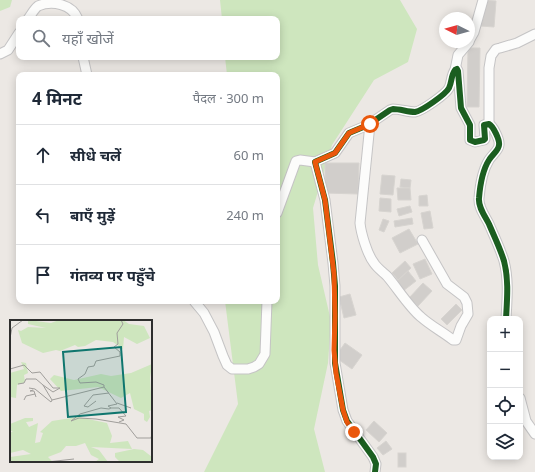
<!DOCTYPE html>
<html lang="hi">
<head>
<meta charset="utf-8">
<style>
  :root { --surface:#fff; --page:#f2f2f3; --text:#1f2937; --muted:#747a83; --line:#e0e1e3 }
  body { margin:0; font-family:"Noto Sans","Noto Sans Devanagari",sans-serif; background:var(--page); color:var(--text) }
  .controls { position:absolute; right:12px; bottom:12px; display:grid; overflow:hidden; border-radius:8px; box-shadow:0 2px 10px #0003 }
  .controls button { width:36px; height:36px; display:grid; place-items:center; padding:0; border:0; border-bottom:1px solid var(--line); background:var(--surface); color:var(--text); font:20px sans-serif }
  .compass { position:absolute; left:439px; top:12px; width:36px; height:36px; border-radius:50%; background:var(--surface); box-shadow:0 2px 10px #0003; rotate:275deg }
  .stop { position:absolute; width:12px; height:12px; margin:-9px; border:3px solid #ea580c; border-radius:50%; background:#fff }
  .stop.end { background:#ea580c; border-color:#fff; box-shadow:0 1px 4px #0008 }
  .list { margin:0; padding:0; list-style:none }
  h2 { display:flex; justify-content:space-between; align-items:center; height:52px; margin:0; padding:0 16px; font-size:17px }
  h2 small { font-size:13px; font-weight:400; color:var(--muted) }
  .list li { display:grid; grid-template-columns:26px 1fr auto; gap:12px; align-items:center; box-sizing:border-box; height:60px; padding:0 16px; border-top:1px solid var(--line) }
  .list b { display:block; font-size:15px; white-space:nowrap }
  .list em { font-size:13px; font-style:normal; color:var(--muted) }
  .icon { flex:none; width:22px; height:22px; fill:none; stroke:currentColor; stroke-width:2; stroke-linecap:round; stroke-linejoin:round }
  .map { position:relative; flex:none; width:535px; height:472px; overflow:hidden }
  .search { position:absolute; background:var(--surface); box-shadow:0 2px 10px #0003; left:16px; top:16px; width:264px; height:44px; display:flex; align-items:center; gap:10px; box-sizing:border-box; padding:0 14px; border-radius:8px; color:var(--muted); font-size:15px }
  .panel { position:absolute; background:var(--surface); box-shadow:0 2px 10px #0003; left:16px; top:72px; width:264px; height:232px; border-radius:8px }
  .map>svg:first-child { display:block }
  .green { fill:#cee6be }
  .building { fill:#d1cecb; stroke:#d7d4d0 }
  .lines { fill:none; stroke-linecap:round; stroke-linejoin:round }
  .minor-casing { stroke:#c5c4c5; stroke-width:11 }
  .minor { stroke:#fcfcfb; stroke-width:9 }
  .cycleway-casing { stroke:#fff; stroke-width:8 }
  .cycleway { stroke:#1b5e20; stroke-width:6 }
  .route { stroke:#ea580c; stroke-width:5 }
  .inset-road { fill:none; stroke:#a09e9b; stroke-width:1 }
  .view { fill:#0f766e; fill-opacity:0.15; stroke:#0f766e; stroke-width:2 }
  .inset-edge { fill:none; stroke:#2e2e2e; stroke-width:2 }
</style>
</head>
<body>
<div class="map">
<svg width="535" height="472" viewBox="0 0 535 472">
  <rect width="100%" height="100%" fill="#ece8e4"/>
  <g class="green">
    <polygon points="0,0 12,0 10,7 0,11"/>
    <polygon points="220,0 400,0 417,29 408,62 374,80 332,145 313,208 318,265 331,321 328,363 314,429 325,472 204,472 238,404 225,301 277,301 277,75 227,75 225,57 277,57 277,19 222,19"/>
  </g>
  <g class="building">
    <polygon points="483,0 496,1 494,27 481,26"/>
    <polygon points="468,48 480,48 479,107 467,107"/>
    <polygon points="325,163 359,163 358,194 325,193"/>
    <polygon points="382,175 395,176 393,195 380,194"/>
    <polygon points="401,179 411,180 410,188 400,187"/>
    <polygon points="397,188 410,188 411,200 398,200"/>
    <polygon points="427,195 428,206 419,206 419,196"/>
    <polygon points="380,198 391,199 391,212 379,211"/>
    <polygon points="410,206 412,212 399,216 397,209"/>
    <polygon points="430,211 433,228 424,229 421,213"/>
    <polygon points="412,218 413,224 395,227 394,221"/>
    <polygon points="383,219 389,221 384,232 379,230"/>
    <polygon points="409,229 418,244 400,253 392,238"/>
    <polygon points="425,259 432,274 420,279 413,264"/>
    <polygon points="405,261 411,268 398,280 392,273"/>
    <polygon points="408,271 416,281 403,291 396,282"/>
    <polygon points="423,283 432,291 418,306 409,298"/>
    <polygon points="350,294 356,315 344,318 339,297"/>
    <polygon points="456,304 462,310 447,325 441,319"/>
    <polygon points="345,343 362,355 352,369 335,357"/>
    <polygon points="374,421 387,433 379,442 366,430"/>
    <polygon points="386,441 392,449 383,455 377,448"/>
    <rect x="398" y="453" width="8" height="14"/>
  </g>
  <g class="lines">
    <defs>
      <g id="minor">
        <path d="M 28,19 C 31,15 34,9 38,6 C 52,0 72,4 78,19"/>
        <polyline points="469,41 474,32 483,0"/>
        <polyline points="0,54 8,50 19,33"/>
        <polyline points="83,57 87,75"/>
        <polyline points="455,70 458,55 469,42"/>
        <path d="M 370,124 L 360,223 C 361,233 367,254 374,263 C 377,268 383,272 387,276 C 398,289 409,307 421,317 C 431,326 443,332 453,340 L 456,340 L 461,326 L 468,314 L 467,303 L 464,297 L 447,284 L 422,240"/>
        <polyline points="489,124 489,68 491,56 496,49 500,48 517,43 535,34"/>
        <polyline points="277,213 296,161 300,160 315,162"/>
        <polyline points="194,301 204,313 214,332 223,356 227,365 232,369 248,369 254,367 259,364 265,354 267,301"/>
        <polyline points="520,398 526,421 535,434"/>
        <path d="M 375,472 L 376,464 L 373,457 L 347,421 L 343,410 L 335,363 L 335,286 L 333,263 L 325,200 L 315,162 L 317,161 L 335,153 L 349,133 L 368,125 L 390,110 L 393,109 C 400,109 408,112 415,112 C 422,111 446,94 449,88 C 452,82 451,75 455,70 L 457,69 L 458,71 L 461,108 L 470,125 L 470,140 L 475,142 L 484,140 L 485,139 L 484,125 L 489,124 C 493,126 500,140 499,145 C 499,150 492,155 489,160 C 482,171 480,186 479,198 C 478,207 485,216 489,224 C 494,236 500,248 504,261 C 509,280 507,300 506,319"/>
      </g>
    </defs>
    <use href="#minor" class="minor-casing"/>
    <use href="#minor" class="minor"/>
    <defs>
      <path id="cycleway" d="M 375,472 L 376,464 L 373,457 L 347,421 L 343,410 L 335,363 L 335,286 L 333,263 L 325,200 L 315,162 L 317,161 L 335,153 L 349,133 L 368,125 L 390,110 L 393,109 C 400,109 408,112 415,112 C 422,111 446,94 449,88 C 452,82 451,75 455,70 L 457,69 L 458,71 L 461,108 L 470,125 L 470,140 L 475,142 L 484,140 L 485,139 L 484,125 L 489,124 C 493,126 500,140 499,145 C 499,150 492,155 489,160 C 482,171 480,186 479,198 C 478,207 485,216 489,224 C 494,236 500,248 504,261 C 509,280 507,300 506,319"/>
    </defs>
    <use href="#cycleway" class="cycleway-casing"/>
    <use href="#cycleway" class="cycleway"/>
  </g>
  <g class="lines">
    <polyline class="route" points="354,432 347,422 343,410 336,373 334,350 335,316 334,274 325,200 315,162 317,161 335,153 349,133 370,124"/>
  </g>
  <g transform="translate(10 320)">
    <rect width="142" height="142" fill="#ece8e4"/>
    <path d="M 18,0 L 41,3 L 49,0 L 113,0 L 119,4 L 134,6 L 140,18 L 127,24 L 114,17 L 113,29 L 103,22 L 86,20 L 75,26 L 68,27 L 65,25 L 50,31 L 46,30 L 33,33 L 12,23 L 8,10 L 11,11 L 18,7 L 36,8 L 18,4 ZM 11,42 L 16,43 L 18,53 L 14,55 L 15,62 L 7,65 L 6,78 L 0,77 L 0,53 L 14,49 ZM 142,44 L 140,58 L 142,90 L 139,91 L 140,97 L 137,102 L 134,100 L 134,94 L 124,89 L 120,73 L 111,78 L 88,67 L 51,71 L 40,59 L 44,55 L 64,60 L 91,54 L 101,56 L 121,53 ZM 68,97 L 97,103 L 102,116 L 100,123 L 118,121 L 122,129 L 81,127 L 89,130 L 98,142 L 85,142 L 89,139 L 81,135 L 75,123 L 66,126 L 56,126 L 51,132 L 38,137 L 43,142 L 0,142 L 0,137 L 21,134 L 13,130 L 0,133 L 0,113 L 3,111 L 0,111 L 0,104 L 15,98 L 23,98 L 23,101 L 16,102 L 19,107 L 28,103 L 25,123 L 30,122 L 33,113 L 30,112 L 42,101 ZM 124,129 L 133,130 L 142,137 L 142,142 L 110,142 L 105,137 L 105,133 Z" fill="#cee6be"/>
    <path class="inset-road" d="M 0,18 L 2,8 L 13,0M 0,49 L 14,45 L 22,53 L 30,52 L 43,68 L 50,68 L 43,72 L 33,65 L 42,80 L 94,67 L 107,84 L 98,86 L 101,88 L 99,89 L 91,88 L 70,94 L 61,101 L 69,98 L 86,99 L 116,104 L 127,118 L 141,118 L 142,114M 8,64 L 14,63 L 16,59 L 26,59 L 33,65M 94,67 L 94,65 L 86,62 L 70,63 L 68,59 L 75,54 L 78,47 L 84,46 L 86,41 L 110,36 L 110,32 L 104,27 L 108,24 L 107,13 L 113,4 L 111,0M 19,68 L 25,69 L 41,82 L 42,80M 23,70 L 20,71 L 24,71 L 26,77M 14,80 L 16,76 L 25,74M 86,81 L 78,87 L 74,86 L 83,75 L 99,73M 107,83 L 121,88M 101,88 L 109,88 L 116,96 L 108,97 L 114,100 L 109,102M 37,142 L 64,139"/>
    <path class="view" d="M 111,27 L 116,92 L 58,97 L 53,32 Z"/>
    <rect width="142" height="142" class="inset-edge"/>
  </g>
</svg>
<div class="controls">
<button>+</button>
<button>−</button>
<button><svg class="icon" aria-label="locate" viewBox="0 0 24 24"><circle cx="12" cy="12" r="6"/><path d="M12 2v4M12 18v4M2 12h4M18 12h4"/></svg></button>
<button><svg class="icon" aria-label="layers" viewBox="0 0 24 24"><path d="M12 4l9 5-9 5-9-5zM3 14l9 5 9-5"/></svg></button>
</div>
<svg class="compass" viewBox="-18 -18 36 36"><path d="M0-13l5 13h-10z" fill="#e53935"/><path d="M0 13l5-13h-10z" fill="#747a83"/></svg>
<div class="stop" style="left:370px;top:124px"></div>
<div class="stop end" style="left:354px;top:432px"></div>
<div class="search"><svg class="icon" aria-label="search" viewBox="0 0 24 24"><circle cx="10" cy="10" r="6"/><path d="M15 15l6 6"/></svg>यहाँ खोजें</div>
<section class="panel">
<h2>4 मिनट<small>पैदल · 300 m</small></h2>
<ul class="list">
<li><svg class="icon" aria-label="ahead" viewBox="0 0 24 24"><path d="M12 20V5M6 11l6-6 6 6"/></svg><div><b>सीधे चलें</b></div><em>60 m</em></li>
<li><svg class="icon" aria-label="left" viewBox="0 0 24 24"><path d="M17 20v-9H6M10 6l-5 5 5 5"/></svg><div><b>बाएँ मुड़ें</b></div><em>240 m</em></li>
<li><svg class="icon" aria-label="arrive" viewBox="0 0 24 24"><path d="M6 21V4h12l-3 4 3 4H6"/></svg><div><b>गंतव्य पर पहुँचे</b></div></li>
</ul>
</section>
</div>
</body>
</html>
